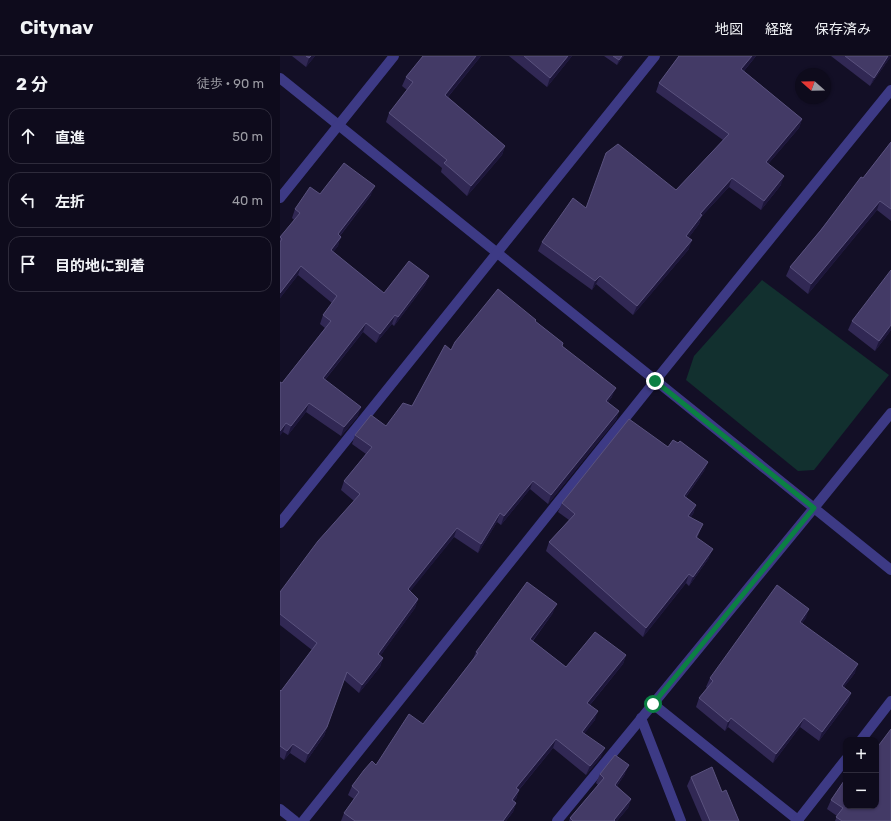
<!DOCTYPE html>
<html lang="ja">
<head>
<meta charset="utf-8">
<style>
  :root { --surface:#0e0b1c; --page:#1c1929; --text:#f1f3f6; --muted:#9b9ba3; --line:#2e2b3b }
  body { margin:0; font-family:Rubik,"Noto Sans JP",sans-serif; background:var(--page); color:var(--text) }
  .controls { position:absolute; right:12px; bottom:12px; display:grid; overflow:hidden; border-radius:8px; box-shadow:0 1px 3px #0004 }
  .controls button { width:36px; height:36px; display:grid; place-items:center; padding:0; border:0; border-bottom:1px solid var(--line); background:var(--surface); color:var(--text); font:20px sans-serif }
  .compass { position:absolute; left:515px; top:12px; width:36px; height:36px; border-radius:50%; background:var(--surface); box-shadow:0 1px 3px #0004; rotate:290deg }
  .stop { position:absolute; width:12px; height:12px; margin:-9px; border:3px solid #0b8043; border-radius:50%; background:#fff }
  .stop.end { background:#0b8043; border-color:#fff; box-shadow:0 1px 4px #0008 }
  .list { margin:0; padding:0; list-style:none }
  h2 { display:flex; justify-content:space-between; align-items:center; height:52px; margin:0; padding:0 16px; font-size:17px }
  h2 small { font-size:13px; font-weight:400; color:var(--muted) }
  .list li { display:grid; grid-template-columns:26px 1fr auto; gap:12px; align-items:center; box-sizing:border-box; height:56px; margin:0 8px 8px; padding:0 8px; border:1px solid var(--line); border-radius:12px }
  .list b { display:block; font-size:15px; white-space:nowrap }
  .list em { font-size:13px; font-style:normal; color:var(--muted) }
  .icon { flex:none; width:22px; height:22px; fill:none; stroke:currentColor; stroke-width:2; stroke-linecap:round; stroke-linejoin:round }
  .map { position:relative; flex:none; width:611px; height:765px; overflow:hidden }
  header { display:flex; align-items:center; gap:24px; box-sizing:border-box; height:56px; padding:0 20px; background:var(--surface); border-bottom:1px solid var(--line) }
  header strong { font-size:19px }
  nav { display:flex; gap:22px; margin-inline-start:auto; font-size:14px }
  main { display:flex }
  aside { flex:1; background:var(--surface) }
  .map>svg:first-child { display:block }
  .green { fill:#12302f }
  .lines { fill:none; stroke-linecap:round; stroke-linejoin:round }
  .minor { stroke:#3d3a85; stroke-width:10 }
  .wall { fill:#312854 }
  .shaded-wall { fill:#1d163a }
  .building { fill:#433a66; stroke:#5a527e }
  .route { stroke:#0b8043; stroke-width:5 }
</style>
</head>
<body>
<header>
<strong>Citynav</strong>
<nav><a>地図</a><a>経路</a><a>保存済み</a></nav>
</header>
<main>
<aside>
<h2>2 分<small>徒歩 · 90 m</small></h2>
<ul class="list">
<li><svg class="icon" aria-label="ahead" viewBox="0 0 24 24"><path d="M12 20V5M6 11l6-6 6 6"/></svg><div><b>直進</b></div><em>50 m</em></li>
<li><svg class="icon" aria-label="left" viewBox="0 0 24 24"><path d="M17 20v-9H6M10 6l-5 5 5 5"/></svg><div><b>左折</b></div><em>40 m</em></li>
<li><svg class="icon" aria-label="arrive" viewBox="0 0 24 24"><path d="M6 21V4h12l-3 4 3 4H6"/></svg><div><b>目的地に到着</b></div></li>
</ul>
</aside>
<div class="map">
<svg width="611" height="765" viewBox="0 0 611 765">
  <rect width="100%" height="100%" fill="#130f26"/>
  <polygon class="green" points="482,224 609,319 534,414 518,415 406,324 414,300"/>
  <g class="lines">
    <g class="minor">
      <polyline points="0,22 611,514"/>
      <polyline points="0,142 114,0"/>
      <polyline points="0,467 375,0"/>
      <polyline points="373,648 519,765"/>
      <polyline points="361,662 401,765"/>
      <polyline points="581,684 611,645"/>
      <polyline points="0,753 15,765"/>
      <polyline points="518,764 566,703"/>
      <polyline points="23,765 375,325 611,34"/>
      <polyline points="277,765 534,452 611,357"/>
    </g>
  </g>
  <g class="wall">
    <polygon points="12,0 35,0 26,11"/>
    <polygon points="143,0 201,0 168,41 225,90 222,99 187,140 161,116 162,112 106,66 109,57 127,34 122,30 126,21"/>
    <polygon points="229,0 292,0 267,31"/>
    <polygon points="324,0 344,0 337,9"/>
    <polygon points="399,0 476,0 464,15 522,63 519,72 488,108 501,129 481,154 449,131 421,161 419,168 409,181 409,193 353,259 316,228 312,234 258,195 262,186 306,152 396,134 443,84 376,36 379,27"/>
    <polygon points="551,0 611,0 590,30"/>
    <polygon points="611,86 611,165 597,154 528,238 506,220 510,211 583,122"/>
    <polygon points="40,138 91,139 60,180 58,190 53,196 104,237 149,220 145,229 114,270 112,268 96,287 83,276 45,324 78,360 61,380 26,356 8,379 3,376 2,327 45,272 40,268 43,259 52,247 18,219 0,242 0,181 14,164 12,162 15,153"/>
    <polygon points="255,265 283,287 282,290 332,341 328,346 339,355 336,364 268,448 250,433 221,469 217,466 198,497 174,481 130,535 138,543 135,552 100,600 103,602 100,611 79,637 64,624 44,680 25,707 10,697 4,704 0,701 0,634 1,635 32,594 0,569 0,536 74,445 61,434 64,425 86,398 72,388 75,379 106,370 132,350 171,294"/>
    <polygon points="572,265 611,274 595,295 568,274"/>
    <polygon points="388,391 428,406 424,415 406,441 416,449 413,458 410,462 423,468 417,482 429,502 409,530 406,527 363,581 266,495 269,486 289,464 278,456 282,447"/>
    <polygon points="273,557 253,585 286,611 346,599 343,608 310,649 315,664 304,677 321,701 306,719 273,692 239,734 236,743 234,745 236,747 233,756 226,765 61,765 64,757 74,743 68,739 72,730 143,668 193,603 196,596"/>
    <polygon points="526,562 522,567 575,617 564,631 571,637 568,646 539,685 520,671 493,707 448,671 445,675 416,651 419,642 427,632 426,631 430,622"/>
    <polygon points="320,718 345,718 337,730 351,743 348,752 337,765 289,765 290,762 318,729 316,727"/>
    <polygon points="411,721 442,736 459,765 422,765 407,730"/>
    <polygon points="551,744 611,765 555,765 557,760 547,753"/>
  </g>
  <g class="shaded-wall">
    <polygon points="31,0 35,0 26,11 29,2"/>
    <polygon points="196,0 201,0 162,48 165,39"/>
    <polygon points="288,0 292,0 267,31 270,22"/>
    <polygon points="342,0 344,0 337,9 339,4"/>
    <polygon points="472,0 476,0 458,22 461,13"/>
    <polygon points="608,0 611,0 590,30 594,22"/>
    <polygon points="522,63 519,72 482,115 486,106"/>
    <polygon points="225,90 222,99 187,140 191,130"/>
    <polygon points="504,120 501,129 481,154 484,145"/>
    <polygon points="452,122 449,131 421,161 419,168 403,189 406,180 420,158"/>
    <polygon points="95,130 91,139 54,187 58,178"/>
    <polygon points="600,145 597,154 528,238 531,228"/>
    <polygon points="61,181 58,190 48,203 51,194"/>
    <polygon points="412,184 409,193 353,259 357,250"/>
    <polygon points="21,210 18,219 0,242 0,237"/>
    <polygon points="149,220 145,229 114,270 118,261"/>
    <polygon points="320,220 316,228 312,234 315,225"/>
    <polygon points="115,259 112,268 96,287 100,278"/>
    <polygon points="86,267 83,276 39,331 43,322"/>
    <polygon points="611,269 611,274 595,295 599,285"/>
    <polygon points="336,332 332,341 322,353 326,345"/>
    <polygon points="29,347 26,356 8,379 11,370"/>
    <polygon points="81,351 78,360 61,380 64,371"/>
    <polygon points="339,355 336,364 268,448 271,439"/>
    <polygon points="6,367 3,376 0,380 0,375"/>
    <polygon points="428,406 424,415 400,449 404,440"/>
    <polygon points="253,425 250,433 221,469 224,460"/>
    <polygon points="416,449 413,458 405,469 408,460"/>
    <polygon points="220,457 217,466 198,497 201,488"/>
    <polygon points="177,472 174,481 125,542 128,533"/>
    <polygon points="433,493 429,502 409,530 413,521"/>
    <polygon points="409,518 406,527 363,581 366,572"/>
    <polygon points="138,543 135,552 95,607 98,598"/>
    <polygon points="277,548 273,557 247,592 250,583"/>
    <polygon points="529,553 526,562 516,575 520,566"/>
    <polygon points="346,599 343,608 304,656 307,647"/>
    <polygon points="103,602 100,611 79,637 82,629"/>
    <polygon points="578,608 575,617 558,639 562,630"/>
    <polygon points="571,637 568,646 539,685 542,676"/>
    <polygon points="318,655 315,664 299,685 302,676"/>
    <polygon points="451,662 448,671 445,675 448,666"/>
    <polygon points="524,662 520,671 493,707 496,698"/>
    <polygon points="47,671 44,680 25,707 28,698"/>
    <polygon points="276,683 273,692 233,741 236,732"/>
    <polygon points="13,688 10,697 4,704 7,695"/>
    <polygon points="325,692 321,701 306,719 310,710"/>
    <polygon points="349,709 345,718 331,738 335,729"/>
    <polygon points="239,734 236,743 228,753 232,744"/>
    <polygon points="351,743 348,752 337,765 333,765"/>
    <polygon points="236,747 233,756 226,765 223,765"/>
  </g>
  <g class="building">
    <polygon points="26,0 31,0 29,2"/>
    <polygon points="143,0 196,0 165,39 225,90 191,130 164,107 167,104 109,57 133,26 126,21"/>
    <polygon points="244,0 288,0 270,22"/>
    <polygon points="333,0 342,0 339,4"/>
    <polygon points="399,0 472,0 461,13 522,63 486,106 504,120 484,145 452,122 420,158 422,159 406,180 412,184 357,250 320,220 315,225 262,186 293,142 306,152 326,97 338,88 396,134 449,78 379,27"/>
    <polygon points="565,0 608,0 594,22"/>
    <polygon points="611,86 611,153 600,145 531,228 510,211 541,174 581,121 583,122"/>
    <polygon points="64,107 95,130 58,178 61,181 51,194 104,237 129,205 149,220 118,261 115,259 100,278 86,267 43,322 81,351 64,371 29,347 11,370 6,367 0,375 0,326 2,327 51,265 43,259 57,240 21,210 0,237 0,186 2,183 0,181 20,157 15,153 30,131 40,138"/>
    <polygon points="611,214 611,269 599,285 572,265"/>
    <polygon points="218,233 256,264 255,265 283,287 282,290 336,332 326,345 339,355 271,439 253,425 224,460 220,457 201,488 177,472 128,533 138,543 98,598 103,602 82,629 67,616 47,671 28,698 13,688 7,695 0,690 0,634 1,635 37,587 0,558 0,536 38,485 80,438 64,425 92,391 75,379 91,359 106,370 123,347 132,350 165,289 171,294 175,286"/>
    <polygon points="349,363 388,391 393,384 398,387 400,385 428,406 404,440 416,449 408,460 423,468 416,481 433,493 413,521 409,518 366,572 269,486 295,458 282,447"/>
    <polygon points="247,526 277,548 250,583 286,611 315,576 346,599 307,647 318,655 302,676 325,692 310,710 276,683 236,732 239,734 232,744 236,747 223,765 75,765 64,757 79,736 72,730 84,714 92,705 96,709 129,658 143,668 198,597 196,596"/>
    <polygon points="497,529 529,553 520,566 578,608 562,630 571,637 542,676 524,662 496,698 451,662 448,666 419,642 433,625 430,622"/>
    <polygon points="611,673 611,765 562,765 556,761 563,752 551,744 566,722 566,750 596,750 596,693"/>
    <polygon points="335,699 349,709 335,729 351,743 334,764 335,765 293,765 290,762 324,722 320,718"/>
    <polygon points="432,711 442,736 446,734 459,765 430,765 411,721"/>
  </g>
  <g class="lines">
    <polyline class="route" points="373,648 534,452 375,325"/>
  </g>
</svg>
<div class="controls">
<button>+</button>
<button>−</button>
</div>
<svg class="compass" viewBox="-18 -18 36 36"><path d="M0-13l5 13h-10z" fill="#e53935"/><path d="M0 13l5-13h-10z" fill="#9b9ba3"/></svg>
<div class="stop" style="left:373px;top:648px"></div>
<div class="stop end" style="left:375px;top:325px"></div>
</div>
</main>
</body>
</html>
